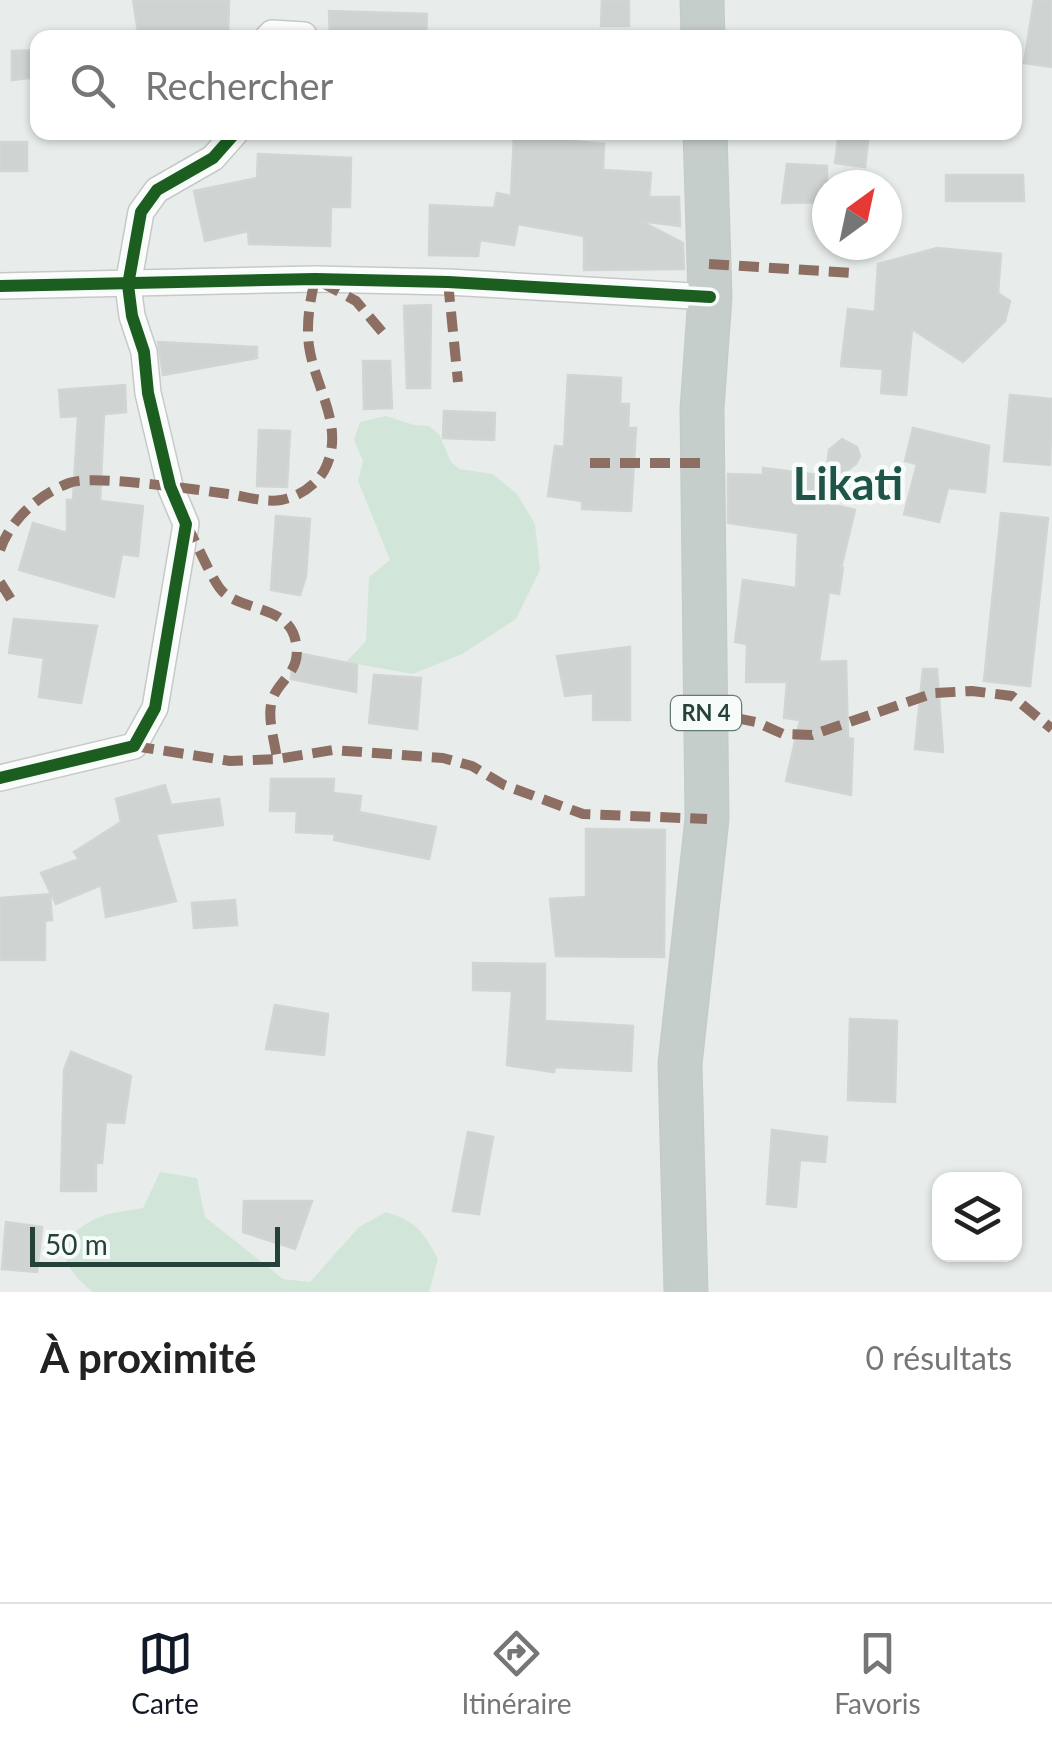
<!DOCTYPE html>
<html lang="fr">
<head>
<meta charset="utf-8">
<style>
  :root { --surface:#fff; --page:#f2f2f2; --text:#222; --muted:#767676; --line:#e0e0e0; --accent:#111827 }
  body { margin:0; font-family:Lato,sans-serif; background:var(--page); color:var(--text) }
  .controls { position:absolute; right:30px; bottom:30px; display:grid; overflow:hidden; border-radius:20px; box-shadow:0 2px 8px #0004 }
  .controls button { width:90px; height:90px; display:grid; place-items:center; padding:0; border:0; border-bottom:2px solid var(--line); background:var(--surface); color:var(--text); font:50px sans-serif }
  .compass { position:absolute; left:812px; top:170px; width:90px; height:90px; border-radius:50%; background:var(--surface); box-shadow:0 2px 8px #0004; rotate:33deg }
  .scale { position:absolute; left:30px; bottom:25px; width:250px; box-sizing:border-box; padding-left:10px; border:5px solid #24423a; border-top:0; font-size:28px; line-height:35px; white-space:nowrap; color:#24423a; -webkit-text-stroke:8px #f7fbf9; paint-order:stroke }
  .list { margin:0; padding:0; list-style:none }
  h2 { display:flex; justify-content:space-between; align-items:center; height:130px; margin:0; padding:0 40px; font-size:42px }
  h2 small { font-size:32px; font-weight:400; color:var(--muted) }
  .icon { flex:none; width:55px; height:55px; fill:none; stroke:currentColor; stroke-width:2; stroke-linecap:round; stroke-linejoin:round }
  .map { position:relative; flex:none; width:1052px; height:1292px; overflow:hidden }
  .search { position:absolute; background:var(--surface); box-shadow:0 2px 8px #0004; left:30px; right:30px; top:30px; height:110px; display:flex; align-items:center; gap:25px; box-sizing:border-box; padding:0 35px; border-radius:20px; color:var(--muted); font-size:38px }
  .sheet { height:310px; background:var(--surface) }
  nav { display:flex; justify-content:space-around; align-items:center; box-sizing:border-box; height:140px; border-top:2px solid var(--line); background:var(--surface); font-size:28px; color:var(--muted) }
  nav a { display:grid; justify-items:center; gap:5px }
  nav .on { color:var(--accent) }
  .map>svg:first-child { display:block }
  .green { fill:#d1e6d8 }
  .building { fill:#cfd4d2; stroke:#d1d6d4; stroke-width:2.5 }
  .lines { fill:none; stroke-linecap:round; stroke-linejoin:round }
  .minor-casing { stroke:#c5cac8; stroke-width:28 }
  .trunk-casing { stroke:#c3ccc9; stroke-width:45 }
  .minor { stroke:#fcfcfc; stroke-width:25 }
  .trunk { stroke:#c6cecc; stroke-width:42 }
  .quiet { stroke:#8d6e63; stroke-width:10; stroke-dasharray:20 10; stroke-linecap:butt }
  .cycleway-casing { stroke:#f7fbf9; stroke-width:19 }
  .cycleway { stroke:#1b5e20; stroke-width:12 }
  .labels { text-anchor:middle; stroke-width:9; stroke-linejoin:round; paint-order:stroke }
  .shield { fill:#f7fbf9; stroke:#637a73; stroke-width:2.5 }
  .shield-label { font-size:22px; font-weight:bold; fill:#24423a }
  .town-label { font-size:45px; font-weight:bold; fill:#1f5548; stroke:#f7fbf9 }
</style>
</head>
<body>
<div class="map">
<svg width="1052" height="1292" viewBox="0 0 1052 1292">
  <rect width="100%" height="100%" fill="#e8edeb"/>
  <g class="green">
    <polygon points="386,416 414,425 429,426 439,434 451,462 459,469 493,474 517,494 535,524 540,570 516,619 462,654 413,674 346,662 366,641 369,577 390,560 358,481 363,461 354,440 360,422"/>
    <path d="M 160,1172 L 197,1178 L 205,1217 L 283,1279 L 310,1282 L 359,1227 L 386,1212 C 416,1221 423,1231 438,1259 L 429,1292 L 93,1292 C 61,1267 50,1241 95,1219 C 108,1212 128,1211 143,1208 Z"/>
  </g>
  <g class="building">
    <polygon points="133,0 229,0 228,38 139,38"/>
    <polygon points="602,0 629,0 629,26 601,26"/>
    <polygon points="1034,0 1052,0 1052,67 1024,63"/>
    <polygon points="329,11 427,14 426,38 330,38"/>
    <polygon points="38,50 38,77 12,80 12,51"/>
    <polygon points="839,132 869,132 865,167 835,163"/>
    <polygon points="514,136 604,144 603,170 651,173 649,197 679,197 680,226 641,221 683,243 684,269 584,270 584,236 518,224 514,245 480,240 478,256 429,255 430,205 494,208 497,193 511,196"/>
    <rect x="0" y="142" width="27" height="29"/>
    <polygon points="258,154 351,158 350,207 331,207 330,246 249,244 248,231 205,241 194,191 257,178"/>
    <polygon points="787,164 827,166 827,202 782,203"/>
    <polygon points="946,175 1023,175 1024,201 946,201"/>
    <polygon points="937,248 1001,254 998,293 1010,301 1005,321 963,362 912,329 906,395 881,393 883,369 841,366 848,309 875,312 878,264"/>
    <polygon points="431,305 430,388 407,388 404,306"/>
    <polygon points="158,342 257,347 257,358 163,375"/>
    <polygon points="363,361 390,361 392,408 364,409"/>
    <polygon points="568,375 621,378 620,404 629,404 628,428 636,428 631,511 582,509 582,501 548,496 555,446 564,447"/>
    <polygon points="125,385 126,412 104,414 100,501 143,506 138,556 122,554 114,597 19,570 33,523 67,533 67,500 73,500 78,416 61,417 59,390"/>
    <polygon points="1010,395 1052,399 1050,465 1004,461"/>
    <polygon points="444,411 495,413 494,440 443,438"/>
    <polygon points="913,428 989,446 985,492 948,488 939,522 904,514 917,464 905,461"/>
    <polygon points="259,430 290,431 287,487 257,486"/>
    <polygon points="842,439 857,447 860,456 856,464 810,499 855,510 841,568 843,568 839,594 829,592 819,662 846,661 848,738 853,739 851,795 786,781 800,720 784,718 787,682 746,682 747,644 735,642 743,580 796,588 798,533 728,523 728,474 763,475 763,468 826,476 829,450"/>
    <polygon points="1001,513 1048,518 1030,686 984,681"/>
    <polygon points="276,516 310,519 306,576 300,595 271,590"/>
    <polygon points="14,619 97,626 81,703 39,697 44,658 9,653"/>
    <polygon points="630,647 630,720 593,720 593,693 565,696 557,656"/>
    <polygon points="293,652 357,665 356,692 291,679"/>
    <polygon points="923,669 937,669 943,752 915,749"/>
    <polygon points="374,675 421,678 417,729 369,723"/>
    <polygon points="271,779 334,779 333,793 361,796 359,812 436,827 429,859 334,840 335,834 296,832 297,811 270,811"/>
    <polygon points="165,785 171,805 219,799 223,825 156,834 176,901 106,917 101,885 56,904 41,873 79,859 74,852 121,822 116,799"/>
    <polygon points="586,829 665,830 664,957 556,956 550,899 586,897"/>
    <polygon points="50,894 52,920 45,921 45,960 0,960 0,898"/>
    <polygon points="235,900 237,925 194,928 192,903"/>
    <polygon points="473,963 545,964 545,1021 633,1026 631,1071 555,1067 554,1072 507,1065 512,991 473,990"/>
    <polygon points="275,1005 328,1014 324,1055 266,1049"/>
    <polygon points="850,1019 897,1021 895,1102 848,1100"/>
    <polygon points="71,1052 131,1076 124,1123 106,1122 102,1163 96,1163 96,1191 61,1191 64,1070"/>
    <polygon points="772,1130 827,1137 825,1162 800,1160 796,1207 767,1204"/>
    <polygon points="468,1132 493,1137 479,1214 453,1211"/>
    <polygon points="244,1201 312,1201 295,1249 243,1232"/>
    <polygon points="6,1222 42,1227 37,1272 2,1269"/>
  </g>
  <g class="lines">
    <defs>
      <g id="minor">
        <polyline points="267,38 272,33 304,35"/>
        <polyline points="0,286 315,279 448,282 710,297"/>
        <polyline points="0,778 134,746 155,708 186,524 170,486 148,393 144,352 132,316 128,285 141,212 157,190 213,158 236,132"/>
      </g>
      <g id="trunk">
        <polyline points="702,0 703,38"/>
        <polyline points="686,1292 680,1064 707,819 702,409 710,297 705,132"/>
      </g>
    </defs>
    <use href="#minor" class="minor-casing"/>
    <use href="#trunk" class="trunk-casing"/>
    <use href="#minor" class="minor"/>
    <use href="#trunk" class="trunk"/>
    <g class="quiet">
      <polyline points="709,264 854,273"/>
      <polyline points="448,282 458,382"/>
      <polyline points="590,463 703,463"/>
      <path d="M 186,524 C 195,539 213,583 223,592 C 244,612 290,605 296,643 C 302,675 275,680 271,705 C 268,721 275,743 277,759"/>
      <path d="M 0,550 C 11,519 38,495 69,483 C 93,474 198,490 228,494 C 244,496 265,503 281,500 C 298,497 315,486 324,471 C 347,428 315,389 309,346 C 306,322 310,302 315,279 L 356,301 L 383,333"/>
      <polyline points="0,582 12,601"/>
      <polyline points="706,712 756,722 783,734 812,735 934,693 972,691 1012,696 1052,729"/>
      <polyline points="134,746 230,761 277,759 333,750 443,758 472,766 504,785 583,814 707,819"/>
    </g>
    <defs>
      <g id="cycleway">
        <polyline points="0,286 315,279 448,282 710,297"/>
        <polyline points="0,778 134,746 155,708 186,524 170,486 148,393 144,352 132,316 128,285 141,212 157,190 213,158 236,132"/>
      </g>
    </defs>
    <use href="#cycleway" class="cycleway-casing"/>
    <use href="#cycleway" class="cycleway"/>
  </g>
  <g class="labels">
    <rect class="shield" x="671" y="696" width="70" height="34" rx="8"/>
    <g class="shield-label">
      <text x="706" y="721">RN 4</text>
    </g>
    <g class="town-label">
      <text x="848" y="500">Likati</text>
    </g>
  </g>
</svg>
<div class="controls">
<button><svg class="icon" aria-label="layers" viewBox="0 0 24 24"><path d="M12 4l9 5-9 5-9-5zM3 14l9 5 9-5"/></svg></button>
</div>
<svg class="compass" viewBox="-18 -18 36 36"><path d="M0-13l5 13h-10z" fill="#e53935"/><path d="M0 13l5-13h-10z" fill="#767676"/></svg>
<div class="scale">50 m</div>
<div class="search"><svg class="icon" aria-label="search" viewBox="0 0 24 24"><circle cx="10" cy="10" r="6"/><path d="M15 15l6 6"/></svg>Rechercher</div>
</div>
<section class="sheet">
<h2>À proximité<small>0 résultats</small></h2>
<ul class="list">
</ul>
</section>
<nav>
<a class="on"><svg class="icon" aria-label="map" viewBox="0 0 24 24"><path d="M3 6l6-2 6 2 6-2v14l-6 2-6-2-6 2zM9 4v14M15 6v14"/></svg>Carte</a>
<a><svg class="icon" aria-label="directions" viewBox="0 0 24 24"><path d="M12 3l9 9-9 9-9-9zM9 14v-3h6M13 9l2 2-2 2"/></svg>Itinéraire</a>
<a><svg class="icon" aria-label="saved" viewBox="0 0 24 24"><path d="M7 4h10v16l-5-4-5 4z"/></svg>Favoris</a>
</nav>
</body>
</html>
